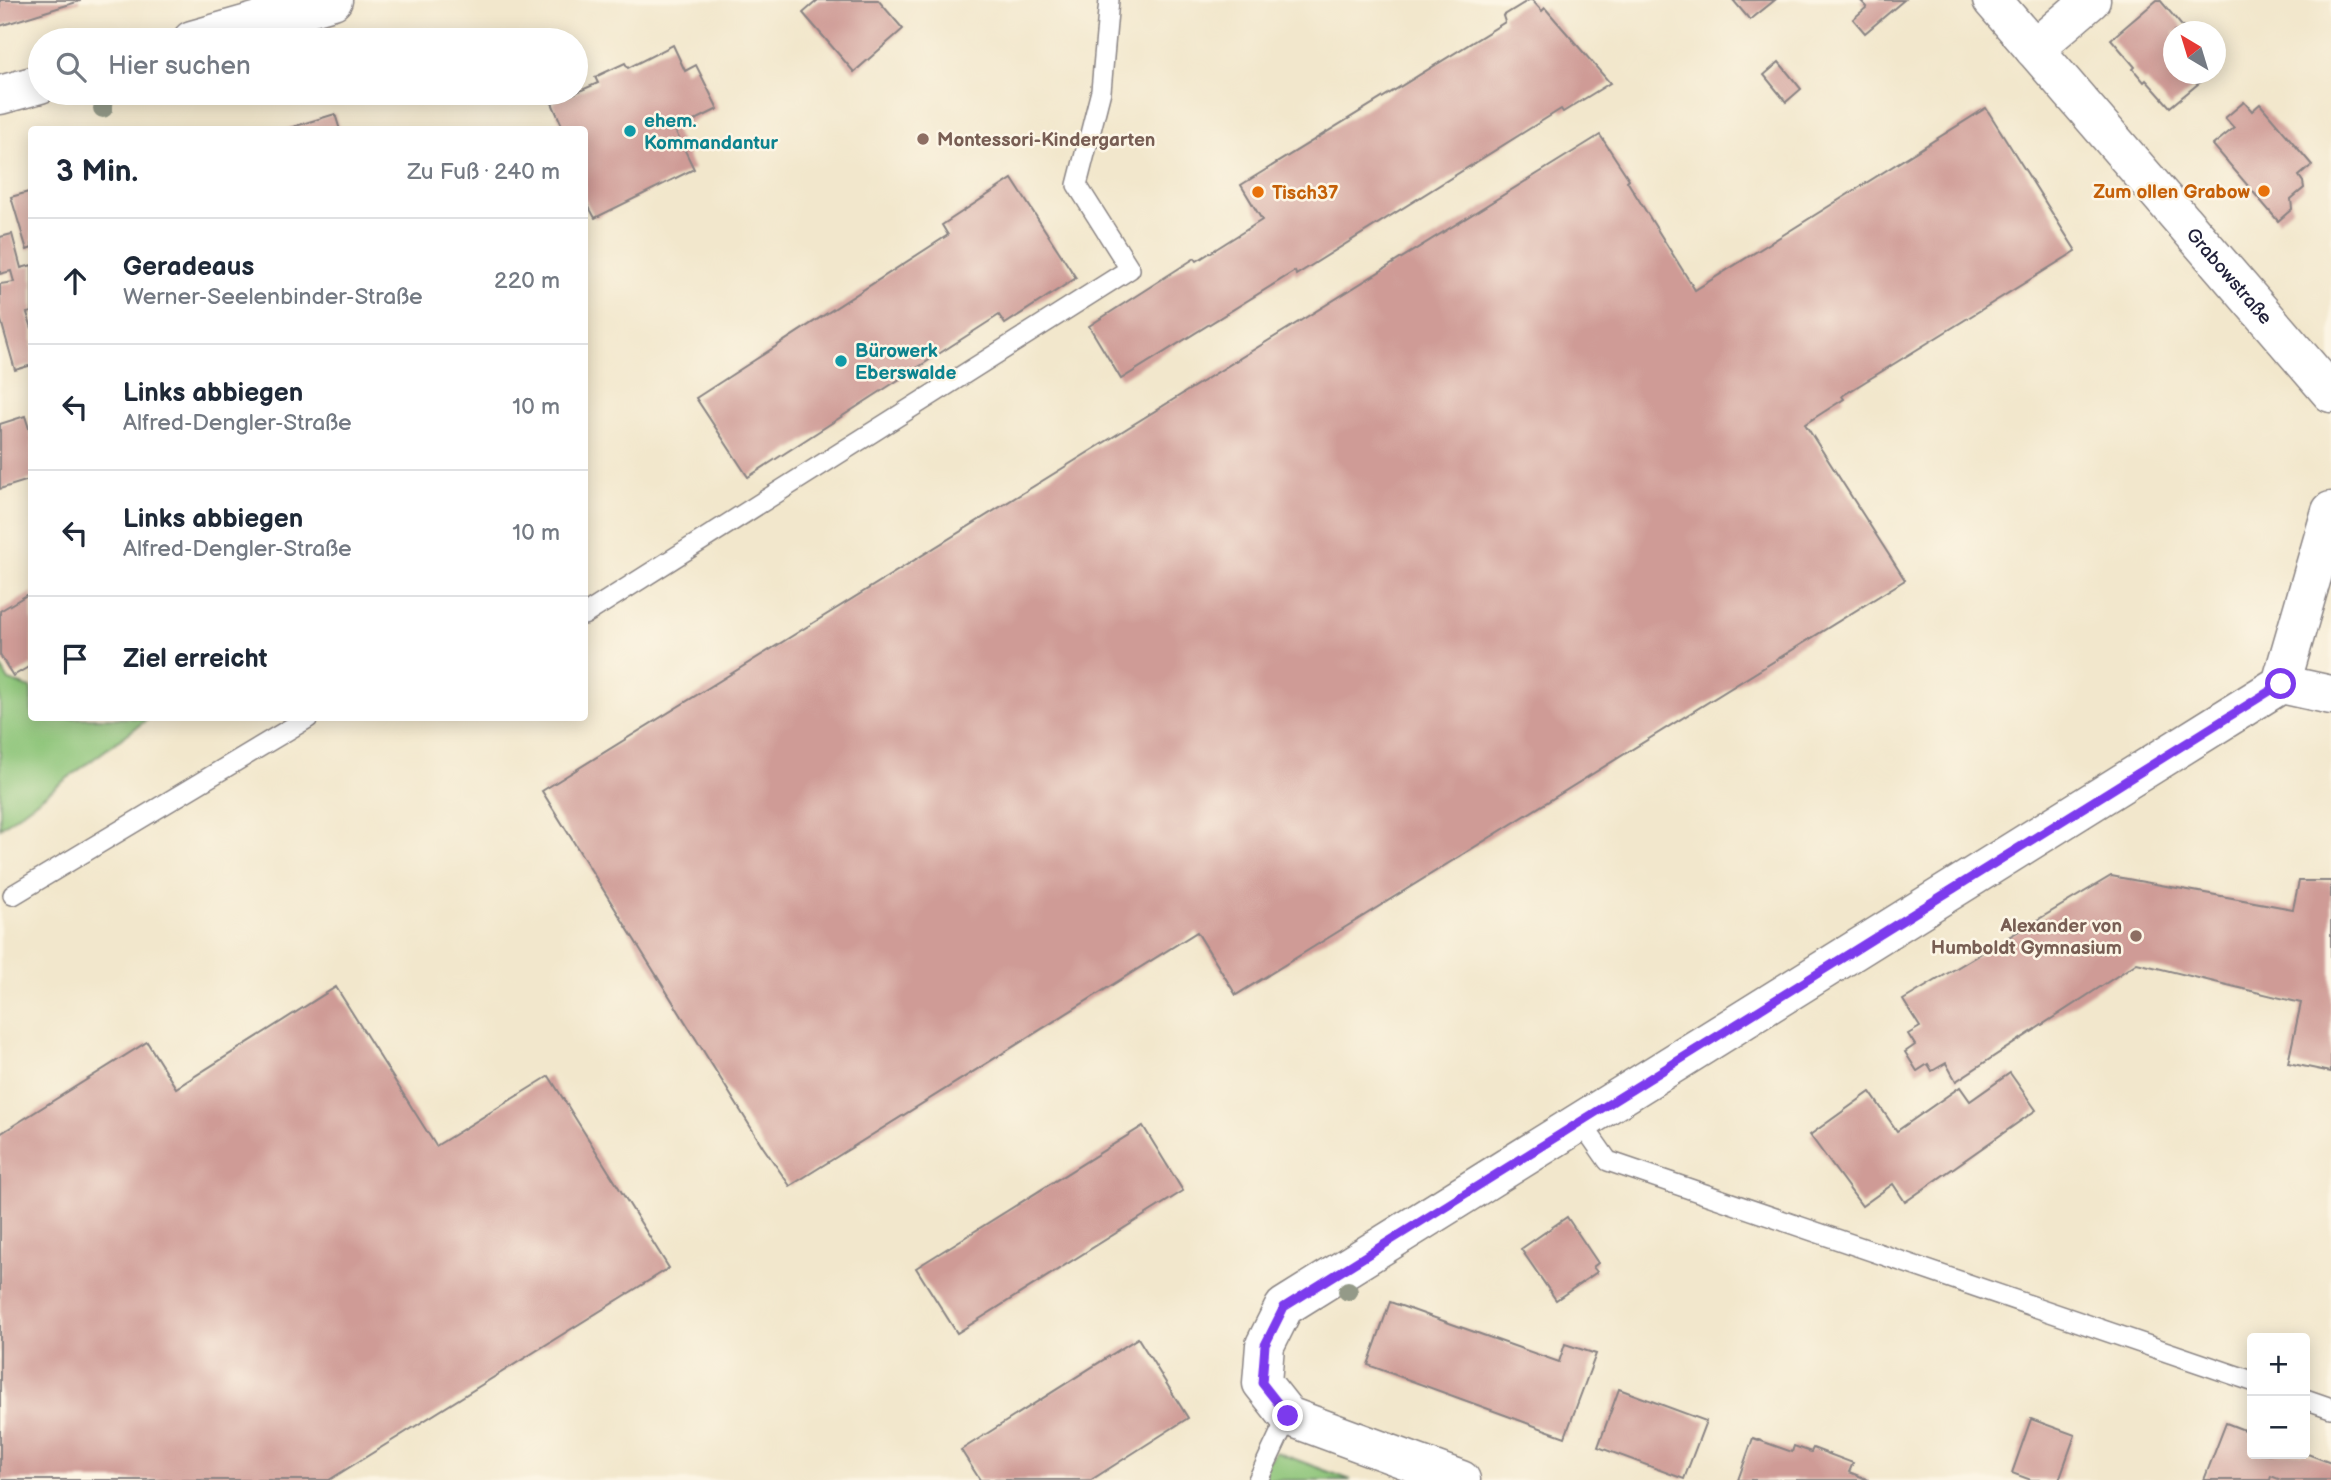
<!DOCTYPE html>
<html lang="de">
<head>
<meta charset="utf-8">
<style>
  :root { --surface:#fff; --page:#f6f6f7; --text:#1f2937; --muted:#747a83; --line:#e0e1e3 }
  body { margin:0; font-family:"Balsamiq Sans",sans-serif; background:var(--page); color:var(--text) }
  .controls { position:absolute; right:21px; bottom:21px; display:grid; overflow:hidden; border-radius:7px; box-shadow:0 4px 18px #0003 }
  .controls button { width:63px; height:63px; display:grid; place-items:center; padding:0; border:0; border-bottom:2px solid var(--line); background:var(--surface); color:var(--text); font:35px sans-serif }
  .compass { position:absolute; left:2163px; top:21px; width:63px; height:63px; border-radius:50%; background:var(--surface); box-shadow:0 4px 18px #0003; rotate:322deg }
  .stop { position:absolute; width:21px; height:21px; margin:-16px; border:5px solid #7c3aed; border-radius:50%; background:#fff }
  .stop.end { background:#7c3aed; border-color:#fff; box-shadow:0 2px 7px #0008 }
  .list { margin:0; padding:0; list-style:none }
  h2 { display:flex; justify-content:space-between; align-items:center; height:91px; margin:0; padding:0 28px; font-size:30px }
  h2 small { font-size:23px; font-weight:400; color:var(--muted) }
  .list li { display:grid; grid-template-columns:46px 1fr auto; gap:21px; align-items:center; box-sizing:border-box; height:126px; padding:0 28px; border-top:2px solid var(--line) }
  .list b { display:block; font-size:26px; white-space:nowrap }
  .list p { margin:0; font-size:23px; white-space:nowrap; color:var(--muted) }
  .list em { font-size:23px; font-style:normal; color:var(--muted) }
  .icon { flex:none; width:38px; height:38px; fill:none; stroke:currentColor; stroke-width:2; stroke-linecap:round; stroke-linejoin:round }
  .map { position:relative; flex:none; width:2331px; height:1480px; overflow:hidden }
  .search { position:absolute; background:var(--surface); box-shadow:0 4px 18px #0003; left:28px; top:28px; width:560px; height:77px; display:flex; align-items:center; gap:18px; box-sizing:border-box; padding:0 24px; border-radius:38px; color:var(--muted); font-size:26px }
  .panel { position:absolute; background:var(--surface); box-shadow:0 4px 18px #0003; left:28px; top:126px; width:560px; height:595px; border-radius:7px }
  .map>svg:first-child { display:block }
  .green { fill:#8cc478; stroke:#57735a; stroke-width:2 }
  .building { fill:#cf9b96 }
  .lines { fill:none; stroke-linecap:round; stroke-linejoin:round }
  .service-casing { stroke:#8a8484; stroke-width:22 }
  .minor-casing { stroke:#8a8484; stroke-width:41 }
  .secondary-casing { stroke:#8a8484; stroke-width:41 }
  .primary-casing { stroke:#8a8484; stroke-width:41 }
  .service { stroke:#fff; stroke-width:19 }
  .minor { stroke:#fff; stroke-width:38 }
  .secondary { stroke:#fff; stroke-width:38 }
  .primary { stroke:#fff; stroke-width:38 }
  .tree { fill:#949a88 }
  .route { stroke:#7c3aed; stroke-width:9 }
  .culture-dot { fill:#0f9aa8; stroke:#fcf5e5; stroke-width:2.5 }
  .education-dot { fill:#8d6e63; stroke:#fcf5e5; stroke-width:2.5 }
  .food-dot { fill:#e8710a; stroke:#fcf5e5; stroke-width:2.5 }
  .labels { text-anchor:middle; stroke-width:5; stroke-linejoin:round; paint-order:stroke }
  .culture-label { font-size:19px; font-weight:bold; fill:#0d838f; stroke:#fcf5e5; text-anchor:start }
  .education-label { font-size:19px; font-weight:bold; fill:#785e54; stroke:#fcf5e5; text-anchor:start }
  .food-label { font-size:19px; font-weight:bold; fill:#c56008; stroke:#fcf5e5; text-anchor:end }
  .street-label { font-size:19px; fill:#22223b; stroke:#fcf5e5 }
</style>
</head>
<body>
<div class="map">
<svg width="2331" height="1480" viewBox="0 0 2331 1480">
  <rect width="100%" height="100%" fill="#fcf5e5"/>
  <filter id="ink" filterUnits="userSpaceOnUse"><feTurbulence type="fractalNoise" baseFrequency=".0143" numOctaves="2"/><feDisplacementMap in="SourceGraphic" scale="14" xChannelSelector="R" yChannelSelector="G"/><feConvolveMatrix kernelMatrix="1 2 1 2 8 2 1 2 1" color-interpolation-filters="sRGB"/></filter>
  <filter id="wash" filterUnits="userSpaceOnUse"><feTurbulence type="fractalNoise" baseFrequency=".00686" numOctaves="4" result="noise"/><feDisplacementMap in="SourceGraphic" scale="28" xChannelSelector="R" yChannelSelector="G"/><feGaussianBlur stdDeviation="1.57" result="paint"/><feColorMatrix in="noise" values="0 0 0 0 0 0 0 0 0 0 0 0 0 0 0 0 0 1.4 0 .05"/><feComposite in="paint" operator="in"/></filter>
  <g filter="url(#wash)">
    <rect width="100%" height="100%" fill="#f2e7cc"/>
    <g class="green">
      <polygon points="0,665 9,681 31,688 32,718 149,718 0,828"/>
      <polygon points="1276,1452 1351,1480 1252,1480"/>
    </g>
    <g id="blocks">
      <g class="building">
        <polygon points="0,0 80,0 80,1 0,26"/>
        <polygon points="818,0 878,0 903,29 854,72 803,13"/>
        <polygon points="1529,0 1532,0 1542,11 1545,8 1610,83 1563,112 1561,109 1296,275 1295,271 1121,379 1089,326 1195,258 1197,261 1262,220 1241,185 1505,22 1503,16"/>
        <polygon points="1733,0 1775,0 1750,20"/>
        <polygon points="1860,0 1904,0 1865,33 1853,19 1867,7"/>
        <polygon points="2157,0 2160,0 2187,32 2174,32 2174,74 2210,74 2170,107 2146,80 2144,82 2133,69 2135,67 2111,39"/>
        <polygon points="673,45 685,71 696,65 718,109 675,130 694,169 595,218 584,198 584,130 564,130 552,103 598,83 595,77 625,63 628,68"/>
        <polygon points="1779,62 1801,89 1786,102 1764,75"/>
        <polygon points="2244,102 2252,111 2260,104 2312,165 2299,176 2303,182 2304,188 2291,199 2292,209 2278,221 2213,145 2234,128 2225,118"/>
        <polygon points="1986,108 2076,251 1842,396 1844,399 1805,424 1905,580 1236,995 1197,932 790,1186 763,1147 542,791 1600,135 1629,179 1627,181 1695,290"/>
        <polygon points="335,114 340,130 286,130 286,129"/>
        <polygon points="1012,179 1076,278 1005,324 999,315 748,477 696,398 948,235 942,225"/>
        <polygon points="32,191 32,248 27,250 11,197"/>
        <polygon points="12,234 21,268 32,265 32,312 27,313 32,328 32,365 15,370 0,317 0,284 14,282 11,271 0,274 0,237"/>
        <polygon points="25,416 32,438 32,479 0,489 0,424"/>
        <polygon points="32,592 32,665 13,676 0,655 0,611"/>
        <polygon points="2111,876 2293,909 2299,881 2331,881 2331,1072 2288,1063 2301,1003 2137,963 1956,1081 1946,1063 1932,1071 1928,1064 1917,1071 1905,1052 1915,1045 1908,1034 1920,1027 1903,1000"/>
        <polygon points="336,987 436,1146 549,1076 669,1268 329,1480 0,1480 0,1134 147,1042 176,1088"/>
        <polygon points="2010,1073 2036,1110 1905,1202 1893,1184 1862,1206 1810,1135 1870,1092 1897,1131 1960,1087 1970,1101"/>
        <polygon points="1143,1126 1183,1191 957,1333 916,1268"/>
        <polygon points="1567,1217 1598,1263 1593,1267 1597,1272 1556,1300 1521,1249"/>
        <polygon points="1390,1302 1559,1362 1565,1344 1596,1354 1565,1437 1368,1365"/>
        <polygon points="1138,1338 1188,1418 1091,1480 980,1480 961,1450"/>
        <polygon points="1619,1389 1706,1421 1684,1479 1598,1447"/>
        <polygon points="2031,1419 2075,1435 2059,1480 2031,1480 2012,1473"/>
        <polygon points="2226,1423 2252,1433 2252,1454 2305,1453 2331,1463 2331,1480 2281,1480 2271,1476 2270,1480 2204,1480"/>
        <polygon points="1753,1438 1792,1452 1794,1446 1811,1452 1813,1448 1853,1463 1849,1472 1869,1480 1738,1480"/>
      </g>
    </g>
  </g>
  <g filter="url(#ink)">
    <use href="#blocks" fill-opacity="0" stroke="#8a8484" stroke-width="2"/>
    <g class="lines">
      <defs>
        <g id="service">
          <polyline points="584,615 1130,269 1077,185 1101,91 1109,0"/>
          <polyline points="13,895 308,718"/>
          <polyline points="1580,1121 1608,1161 2252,1381"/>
          <polyline points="2305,1399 2331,1408"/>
          <polyline points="1258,1480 1288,1416"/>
        </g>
        <g id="minor">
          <polyline points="2034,49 2091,0"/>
          <polyline points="2281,684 2331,695"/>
          <polyline points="1461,1480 1288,1416 1262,1383 1265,1345 1284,1307 2281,684 2331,511"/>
        </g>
        <g id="secondary">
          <path id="s1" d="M 1992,0 L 2331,393"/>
        </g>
        <g id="primary">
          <polyline points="192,40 333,0"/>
          <polyline points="0,95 40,84"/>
        </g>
      </defs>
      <use href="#service" class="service-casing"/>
      <use href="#minor" class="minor-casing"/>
      <use href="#secondary" class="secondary-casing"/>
      <use href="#primary" class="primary-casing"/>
      <use href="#service" class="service"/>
      <use href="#minor" class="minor"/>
      <use href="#secondary" class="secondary"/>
      <use href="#primary" class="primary"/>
    </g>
    <g class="tree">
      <circle cx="103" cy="108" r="10"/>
      <circle cx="1348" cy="1291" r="10"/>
    </g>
  </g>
  <g class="lines" filter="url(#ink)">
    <polyline class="route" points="1288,1416 1262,1383 1265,1345 1284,1307 2281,684"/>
  </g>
  <g class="culture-dot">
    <circle cx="630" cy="131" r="7"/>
    <circle cx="841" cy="361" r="7"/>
  </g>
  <g class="education-dot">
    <circle cx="923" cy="139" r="7"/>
    <circle cx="2136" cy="936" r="7"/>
  </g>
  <g class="food-dot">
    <circle cx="2264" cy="191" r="7"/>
    <circle cx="1258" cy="192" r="7"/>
  </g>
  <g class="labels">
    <g class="culture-label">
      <text x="644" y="127">ehem.<tspan x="644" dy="22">Kommandantur</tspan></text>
      <text x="855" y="357">Bürowerk<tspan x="855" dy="22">Eberswalde</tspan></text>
    </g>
    <g class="education-label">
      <text x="937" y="146">Montessori-Kindergarten</text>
      <text x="2122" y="932" text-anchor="end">Alexander von<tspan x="2122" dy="22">Humboldt Gymnasium</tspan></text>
    </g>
    <g class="food-label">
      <text x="2250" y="198">Zum ollen Grabow</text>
      <text x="1272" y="199" text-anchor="start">Tisch37</text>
    </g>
    <g class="street-label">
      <text dy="7" stroke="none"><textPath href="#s1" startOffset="364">Grabowstraße</textPath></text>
    </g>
  </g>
</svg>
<div class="controls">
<button>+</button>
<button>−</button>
</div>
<svg class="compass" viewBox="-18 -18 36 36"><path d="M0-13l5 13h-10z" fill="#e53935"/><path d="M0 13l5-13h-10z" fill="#747a83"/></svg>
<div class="stop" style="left:2281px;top:684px"></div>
<div class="stop end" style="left:1288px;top:1416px"></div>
<div class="search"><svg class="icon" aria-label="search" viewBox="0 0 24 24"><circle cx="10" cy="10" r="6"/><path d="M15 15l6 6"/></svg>Hier suchen</div>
<section class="panel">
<h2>3 Min.<small>Zu Fuß · 240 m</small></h2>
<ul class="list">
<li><svg class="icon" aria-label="ahead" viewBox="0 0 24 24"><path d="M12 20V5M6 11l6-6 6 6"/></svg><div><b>Geradeaus</b><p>Werner-Seelenbinder-Straße</p></div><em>220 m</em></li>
<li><svg class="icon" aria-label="left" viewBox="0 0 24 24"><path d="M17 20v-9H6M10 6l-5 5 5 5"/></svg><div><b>Links abbiegen</b><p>Alfred-Dengler-Straße</p></div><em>10 m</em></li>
<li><svg class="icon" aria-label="left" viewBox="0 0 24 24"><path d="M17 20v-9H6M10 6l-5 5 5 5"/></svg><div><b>Links abbiegen</b><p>Alfred-Dengler-Straße</p></div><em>10 m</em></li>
<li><svg class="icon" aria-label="arrive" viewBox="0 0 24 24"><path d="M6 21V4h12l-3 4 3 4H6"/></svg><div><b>Ziel erreicht</b></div></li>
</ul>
</section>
</div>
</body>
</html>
